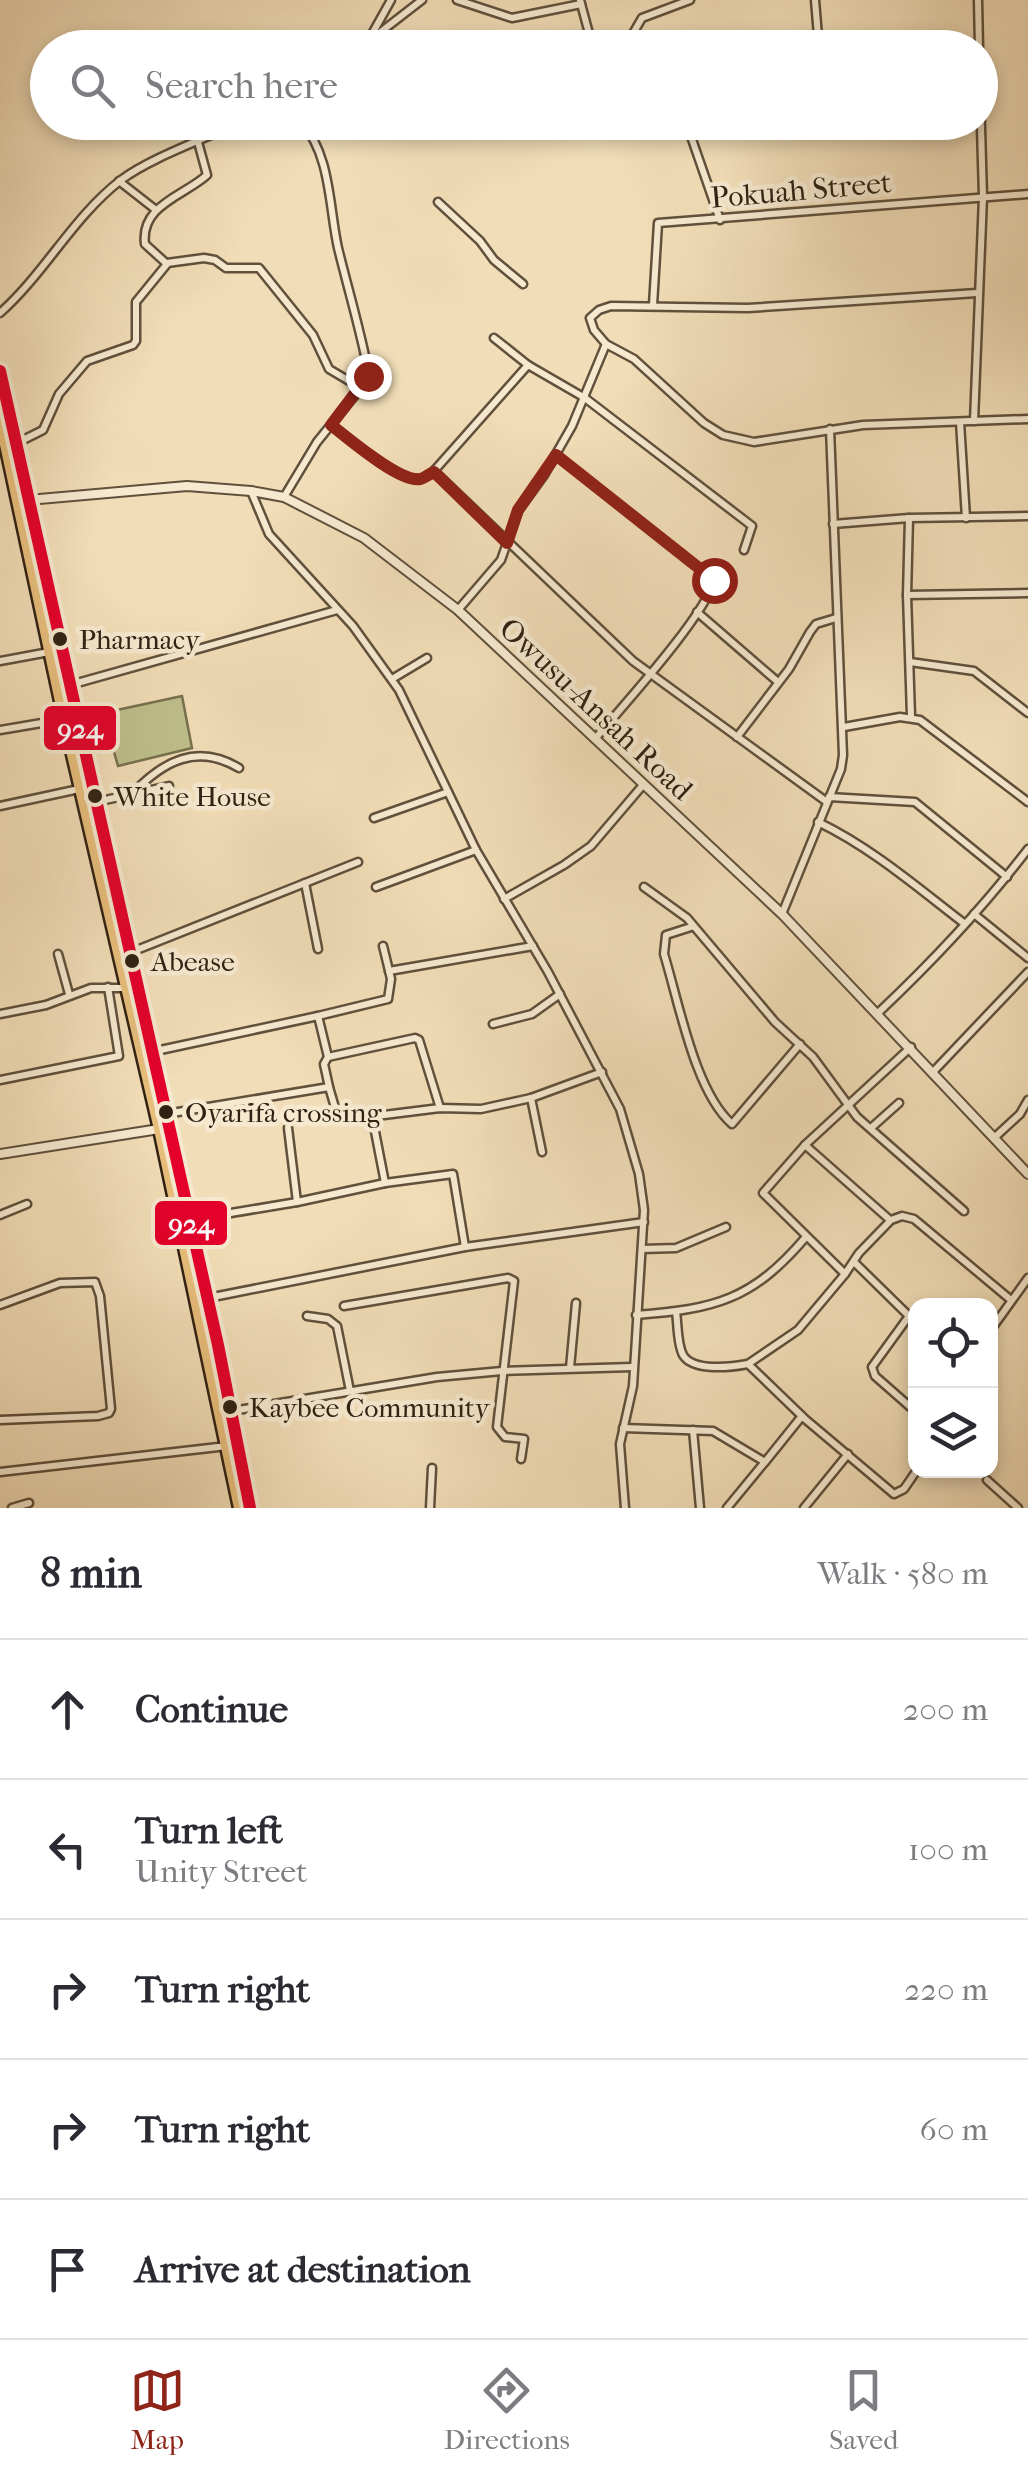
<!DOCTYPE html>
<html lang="en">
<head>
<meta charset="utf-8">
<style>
  :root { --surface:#fff; --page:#f2f2f3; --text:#2b2b33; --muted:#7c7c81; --line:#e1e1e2; --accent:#8f2418 }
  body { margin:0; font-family:"IM FELL French Canon",serif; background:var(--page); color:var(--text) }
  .controls { position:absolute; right:30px; bottom:30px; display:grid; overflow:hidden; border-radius:20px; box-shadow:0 5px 15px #0003 }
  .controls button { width:90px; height:90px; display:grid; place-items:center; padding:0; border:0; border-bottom:2px solid var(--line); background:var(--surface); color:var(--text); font:50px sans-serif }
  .stop { position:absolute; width:30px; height:30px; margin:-22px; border:8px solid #8f2418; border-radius:50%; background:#fff }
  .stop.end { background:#8f2418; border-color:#fff; box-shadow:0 2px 10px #0008 }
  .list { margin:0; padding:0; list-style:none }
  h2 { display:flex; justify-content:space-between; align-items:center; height:130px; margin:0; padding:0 40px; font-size:42px }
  h2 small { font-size:32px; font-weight:400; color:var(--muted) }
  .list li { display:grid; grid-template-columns:65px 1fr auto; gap:30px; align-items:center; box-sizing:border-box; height:140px; padding:0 40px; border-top:2px solid var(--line) }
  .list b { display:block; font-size:38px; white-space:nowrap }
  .list p { margin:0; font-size:32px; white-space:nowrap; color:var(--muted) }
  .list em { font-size:32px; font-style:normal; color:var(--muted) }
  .icon { flex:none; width:55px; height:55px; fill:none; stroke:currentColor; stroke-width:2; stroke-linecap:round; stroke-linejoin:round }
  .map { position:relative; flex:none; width:1028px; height:1508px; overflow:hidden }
  .search { position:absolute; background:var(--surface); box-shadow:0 5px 15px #0003; left:30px; right:30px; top:30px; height:110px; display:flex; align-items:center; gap:25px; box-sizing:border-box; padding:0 35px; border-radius:55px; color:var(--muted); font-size:38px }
  .sheet { height:830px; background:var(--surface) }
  nav { display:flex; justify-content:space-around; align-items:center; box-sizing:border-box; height:140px; border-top:2px solid var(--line); background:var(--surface); font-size:28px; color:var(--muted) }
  nav a { display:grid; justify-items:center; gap:5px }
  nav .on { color:var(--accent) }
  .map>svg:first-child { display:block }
  .green { fill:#bebf8b; stroke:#76704f; stroke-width:2.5 }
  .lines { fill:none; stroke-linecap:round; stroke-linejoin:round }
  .minor-casing { stroke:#60503c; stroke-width:11 }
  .tertiary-casing { stroke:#60503c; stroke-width:12 }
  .trunk-casing { stroke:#2f2113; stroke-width:15 }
  .minor { stroke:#f6e9d0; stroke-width:6 }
  .tertiary { stroke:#f6e9d0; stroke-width:8 }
  .trunk { stroke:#e8be7c; stroke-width:10 }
  .bus-1-casing { stroke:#f6e9d0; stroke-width:20 }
  .bus-1 { stroke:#e4002b; stroke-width:12 }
  .route { stroke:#8f2418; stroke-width:12 }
  .bus-dot { fill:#2f2113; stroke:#f6e9d0; stroke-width:4 }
  .labels { text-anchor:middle; stroke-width:9; stroke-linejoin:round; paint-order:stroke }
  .bus-label { font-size:28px; fill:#2f2113; stroke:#f6e9d0; text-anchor:start }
  .street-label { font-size:30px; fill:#2f2113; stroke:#f6e9d0 }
  .line-badge { stroke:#f6e9d0; stroke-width:4 }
  .badge-label { font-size:28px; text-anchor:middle; font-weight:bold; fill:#fff }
</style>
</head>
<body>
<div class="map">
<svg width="1028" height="1508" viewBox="0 0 1028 1508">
  <rect width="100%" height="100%" fill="#f1ddb7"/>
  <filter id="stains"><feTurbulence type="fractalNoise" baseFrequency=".002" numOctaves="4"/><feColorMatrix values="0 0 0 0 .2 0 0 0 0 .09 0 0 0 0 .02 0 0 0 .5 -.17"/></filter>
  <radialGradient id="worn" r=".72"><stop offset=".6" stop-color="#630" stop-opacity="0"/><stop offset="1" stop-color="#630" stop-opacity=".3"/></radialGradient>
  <polygon class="green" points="182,696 192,748 118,766 103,713"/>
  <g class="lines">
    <defs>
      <g id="minor">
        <polyline points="457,0 512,18 581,4"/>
        <polyline points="580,0 591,41 599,44 631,37 642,18 690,0"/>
        <polyline points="815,0 819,48"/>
        <polyline points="978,0 979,48"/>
        <polyline points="372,34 391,0"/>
        <polyline points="631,37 640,48"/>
        <polyline points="360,48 422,0"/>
        <polyline points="686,122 720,220"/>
        <polyline points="758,132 806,122"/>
        <polyline points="119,181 156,210"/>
        <polyline points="438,202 480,241 494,260 523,284"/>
        <polyline points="167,263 204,258 215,260 226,268 259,268 313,335 329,369 361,388"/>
        <polyline points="977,293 748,308 611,306 599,310 590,318 594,330 606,344 634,359 704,423 723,435 754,442 863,425 1028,419"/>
        <polyline points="653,305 658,223 1028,194"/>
        <path d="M 0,313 C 45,273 73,217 121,180 C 150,158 205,139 240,122"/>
        <polyline points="494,338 528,365"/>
        <polyline points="974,421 983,197 980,93"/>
        <polyline points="960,422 966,518"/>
        <path d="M 331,425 C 348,438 400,483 420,479 C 423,479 431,473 434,471 L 528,365 L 585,398 L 752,526 L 744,550"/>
        <path d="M 17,443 L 43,430 L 59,394 L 87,361 L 133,345 L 136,341 L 136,302 L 167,264 L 145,244 C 140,205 184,196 207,175 L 198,142"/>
        <path d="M 556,455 L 714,580 C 707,614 621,708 595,739"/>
        <polyline points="434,471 633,661 827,802"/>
        <polyline points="251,491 269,534 353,626 399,690 476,850 548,972 620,1109 639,1174 644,1210 633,1386 620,1444 625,1508"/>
        <path d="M 284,497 L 317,442 L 364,384 L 368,370 C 360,329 348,289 338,248 C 329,208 331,154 301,122"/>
        <polyline points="909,518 907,595 911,716"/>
        <polyline points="833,524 909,518 1028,516"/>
        <polyline points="907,595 1028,593"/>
        <polyline points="458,610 501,560 518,511 544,475 572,426 606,344"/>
        <polyline points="697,612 778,682"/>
        <polyline points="0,661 49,652"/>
        <polyline points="910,662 974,671 1028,713"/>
        <polyline points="392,679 427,658"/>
        <polyline points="70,685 337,610"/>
        <polyline points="844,727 900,717 920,720 1028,802"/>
        <polyline points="0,730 77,717"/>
        <polyline points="737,737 789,669 810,632 816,624 836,618"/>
        <path d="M 132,794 C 163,761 197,743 239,768"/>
        <polyline points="829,797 915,802 1007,877"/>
        <polyline points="96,802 169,786"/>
        <polyline points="0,806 79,789"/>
        <polyline points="374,818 448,792"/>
        <path d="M 818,822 C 872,848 918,888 965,924"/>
        <polyline points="305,883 318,949"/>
        <polyline points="376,887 476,850"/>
        <polyline points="644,887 687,918 775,1022 813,1057 857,1117 964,1211"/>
        <polyline points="504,899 564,865 591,846 643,785"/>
        <polyline points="782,914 841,769 843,755 830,429"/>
        <polyline points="974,914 1028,958"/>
        <path d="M 691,927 L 666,935 L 664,954 C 679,1003 695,1092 732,1124 L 800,1044"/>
        <polyline points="129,953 358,862"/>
        <polyline points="58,954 69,994"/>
        <polyline points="389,971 533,946"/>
        <path d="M 878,1013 C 932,962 983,908 1028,849"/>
        <polyline points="0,1014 46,1005 91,988 125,988"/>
        <polyline points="318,1016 388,999 391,979 383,946"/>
        <polyline points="493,1024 532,1014 560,994"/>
        <polyline points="151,1052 318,1016 328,1057"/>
        <polyline points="933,1072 1028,972"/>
        <polyline points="0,1080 119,1056 108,987"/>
        <polyline points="329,1087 324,1064 328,1057 415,1038 419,1040 440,1108"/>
        <polyline points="531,1098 542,1152"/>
        <polyline points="166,1114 329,1087 336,1111 352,1119 440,1108 481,1109 531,1098 602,1072"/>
        <polyline points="372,1116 385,1183"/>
        <polyline points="288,1128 297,1202"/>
        <polyline points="871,1128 899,1103"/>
        <polyline points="994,1138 1020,1114 1028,1100"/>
        <polyline points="805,1145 890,1220"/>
        <polyline points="0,1215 27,1204"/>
        <polyline points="189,1220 297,1202 385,1183 453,1174 465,1247"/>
        <polyline points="642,1249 676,1248 726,1227"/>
        <polyline points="854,1262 909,1316 872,1367 875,1376 916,1412"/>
        <polyline points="845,1274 763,1193 805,1145 911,1047"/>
        <polyline points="208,1298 465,1247 644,1222"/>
        <polyline points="0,1305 60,1283 95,1282 100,1296 111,1409 109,1413 98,1416 0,1420"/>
        <polyline points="344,1306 508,1278 514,1281 497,1427 505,1437 524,1439 521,1459"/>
        <path d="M 676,1312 C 678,1325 677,1344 683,1355 C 693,1372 732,1367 748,1364 L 805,1419 L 894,1494 L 904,1489 L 917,1470"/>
        <path d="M 636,1315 C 715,1309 752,1300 805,1238"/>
        <polyline points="307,1316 328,1319 337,1326 350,1391"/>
        <polyline points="990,1331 1028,1278"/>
        <polyline points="748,1364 798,1330 845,1274 859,1253 891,1220 902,1216 914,1219 1011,1300"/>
        <polyline points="570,1368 576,1303"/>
        <polyline points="232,1411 437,1377 502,1371 632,1367"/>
        <polyline points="623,1428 713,1431 765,1462 802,1416"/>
        <polyline points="693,1430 700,1508"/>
        <polyline points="0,1472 227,1446"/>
        <polyline points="987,1480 1018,1508"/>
        <polyline points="12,1508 29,1503"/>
        <polyline points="430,1508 432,1468"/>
        <polyline points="727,1508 764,1463"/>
        <polyline points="804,1508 848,1454"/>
      </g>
      <g id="tertiary">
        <polyline points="28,500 187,486 251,491 284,497 364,538 458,610 782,914 1028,1174"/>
        <polyline points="0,1154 159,1129"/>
      </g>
      <g id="trunk">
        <polyline points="0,371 218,1345 250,1508"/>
        <polyline points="0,421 64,720 159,1129 239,1508"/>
      </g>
    </defs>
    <use href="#minor" class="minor-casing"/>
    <use href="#tertiary" class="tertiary-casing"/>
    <use href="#trunk" class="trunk-casing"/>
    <use href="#minor" class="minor"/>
    <use href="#tertiary" class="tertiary"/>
    <use href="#trunk" class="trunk"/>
    <defs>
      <polyline id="bus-1" points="0,371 218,1345 250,1508"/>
    </defs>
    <use href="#bus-1" class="bus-1-casing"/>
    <use href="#bus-1" class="bus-1"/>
  </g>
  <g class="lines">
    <path class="route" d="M 368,376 L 331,425 C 348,438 400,483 420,479 C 423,479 431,473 434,472 L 507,543 L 518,510 L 556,455 L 714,580"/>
  </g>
  <g class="bus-dot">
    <circle cx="60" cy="639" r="9"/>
    <circle cx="95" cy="796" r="9"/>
    <circle cx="132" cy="961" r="9"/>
    <circle cx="166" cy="1112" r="9"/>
    <circle cx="230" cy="1407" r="9"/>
  </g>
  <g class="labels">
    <g class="bus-label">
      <text x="79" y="649">Pharmacy</text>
      <text x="114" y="806">White House</text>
      <text x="151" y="971">Abease</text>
      <text x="185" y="1122">Oyarifa crossing</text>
      <text x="249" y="1417">Kaybee Community</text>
    </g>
    <g class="street-label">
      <text transform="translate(801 190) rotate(-5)" y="10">Pokuah Street</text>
      <text transform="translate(596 709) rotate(43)" y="10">Owusu-Ansah Road</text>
    </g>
  </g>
  <g class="line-badge">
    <rect x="42" y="704" width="76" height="48" rx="10" fill="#e4002b"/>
    <rect x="153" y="1199" width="76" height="48" rx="10" fill="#e4002b"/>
  </g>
  <g class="badge-label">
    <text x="80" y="738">924</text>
    <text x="191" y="1233">924</text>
  </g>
  <rect width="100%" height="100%" filter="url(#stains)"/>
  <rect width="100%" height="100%" fill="url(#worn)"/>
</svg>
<div class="controls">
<button><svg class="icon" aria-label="locate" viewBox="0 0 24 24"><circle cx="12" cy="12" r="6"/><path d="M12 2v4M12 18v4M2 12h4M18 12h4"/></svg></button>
<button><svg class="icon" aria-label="layers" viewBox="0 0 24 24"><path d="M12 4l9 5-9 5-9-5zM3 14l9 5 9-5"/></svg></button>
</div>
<div class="stop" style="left:714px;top:580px"></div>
<div class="stop end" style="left:368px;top:376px"></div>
<div class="search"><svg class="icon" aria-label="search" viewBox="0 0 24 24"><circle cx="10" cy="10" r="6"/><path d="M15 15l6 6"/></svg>Search here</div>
</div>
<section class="sheet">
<h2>8 min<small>Walk · 580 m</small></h2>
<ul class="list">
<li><svg class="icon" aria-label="ahead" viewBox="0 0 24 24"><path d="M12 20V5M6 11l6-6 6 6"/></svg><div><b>Continue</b></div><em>200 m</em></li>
<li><svg class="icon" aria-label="left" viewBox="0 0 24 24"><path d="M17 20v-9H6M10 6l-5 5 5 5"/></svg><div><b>Turn left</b><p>Unity Street</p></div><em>100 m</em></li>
<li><svg class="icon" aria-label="right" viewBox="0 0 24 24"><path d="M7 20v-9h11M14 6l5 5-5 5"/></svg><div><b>Turn right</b></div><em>220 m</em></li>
<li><svg class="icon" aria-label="right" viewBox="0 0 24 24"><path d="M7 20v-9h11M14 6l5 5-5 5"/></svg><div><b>Turn right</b></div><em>60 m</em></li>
<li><svg class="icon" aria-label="arrive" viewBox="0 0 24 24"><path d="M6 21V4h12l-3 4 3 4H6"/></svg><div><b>Arrive at destination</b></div></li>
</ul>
</section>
<nav>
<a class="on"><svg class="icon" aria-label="map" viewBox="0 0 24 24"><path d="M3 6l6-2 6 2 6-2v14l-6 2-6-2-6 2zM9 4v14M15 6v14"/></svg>Map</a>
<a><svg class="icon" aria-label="directions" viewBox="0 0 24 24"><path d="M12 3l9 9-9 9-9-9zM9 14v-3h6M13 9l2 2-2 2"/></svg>Directions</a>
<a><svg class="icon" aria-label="saved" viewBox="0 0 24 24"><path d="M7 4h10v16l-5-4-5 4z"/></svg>Saved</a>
</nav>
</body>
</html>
